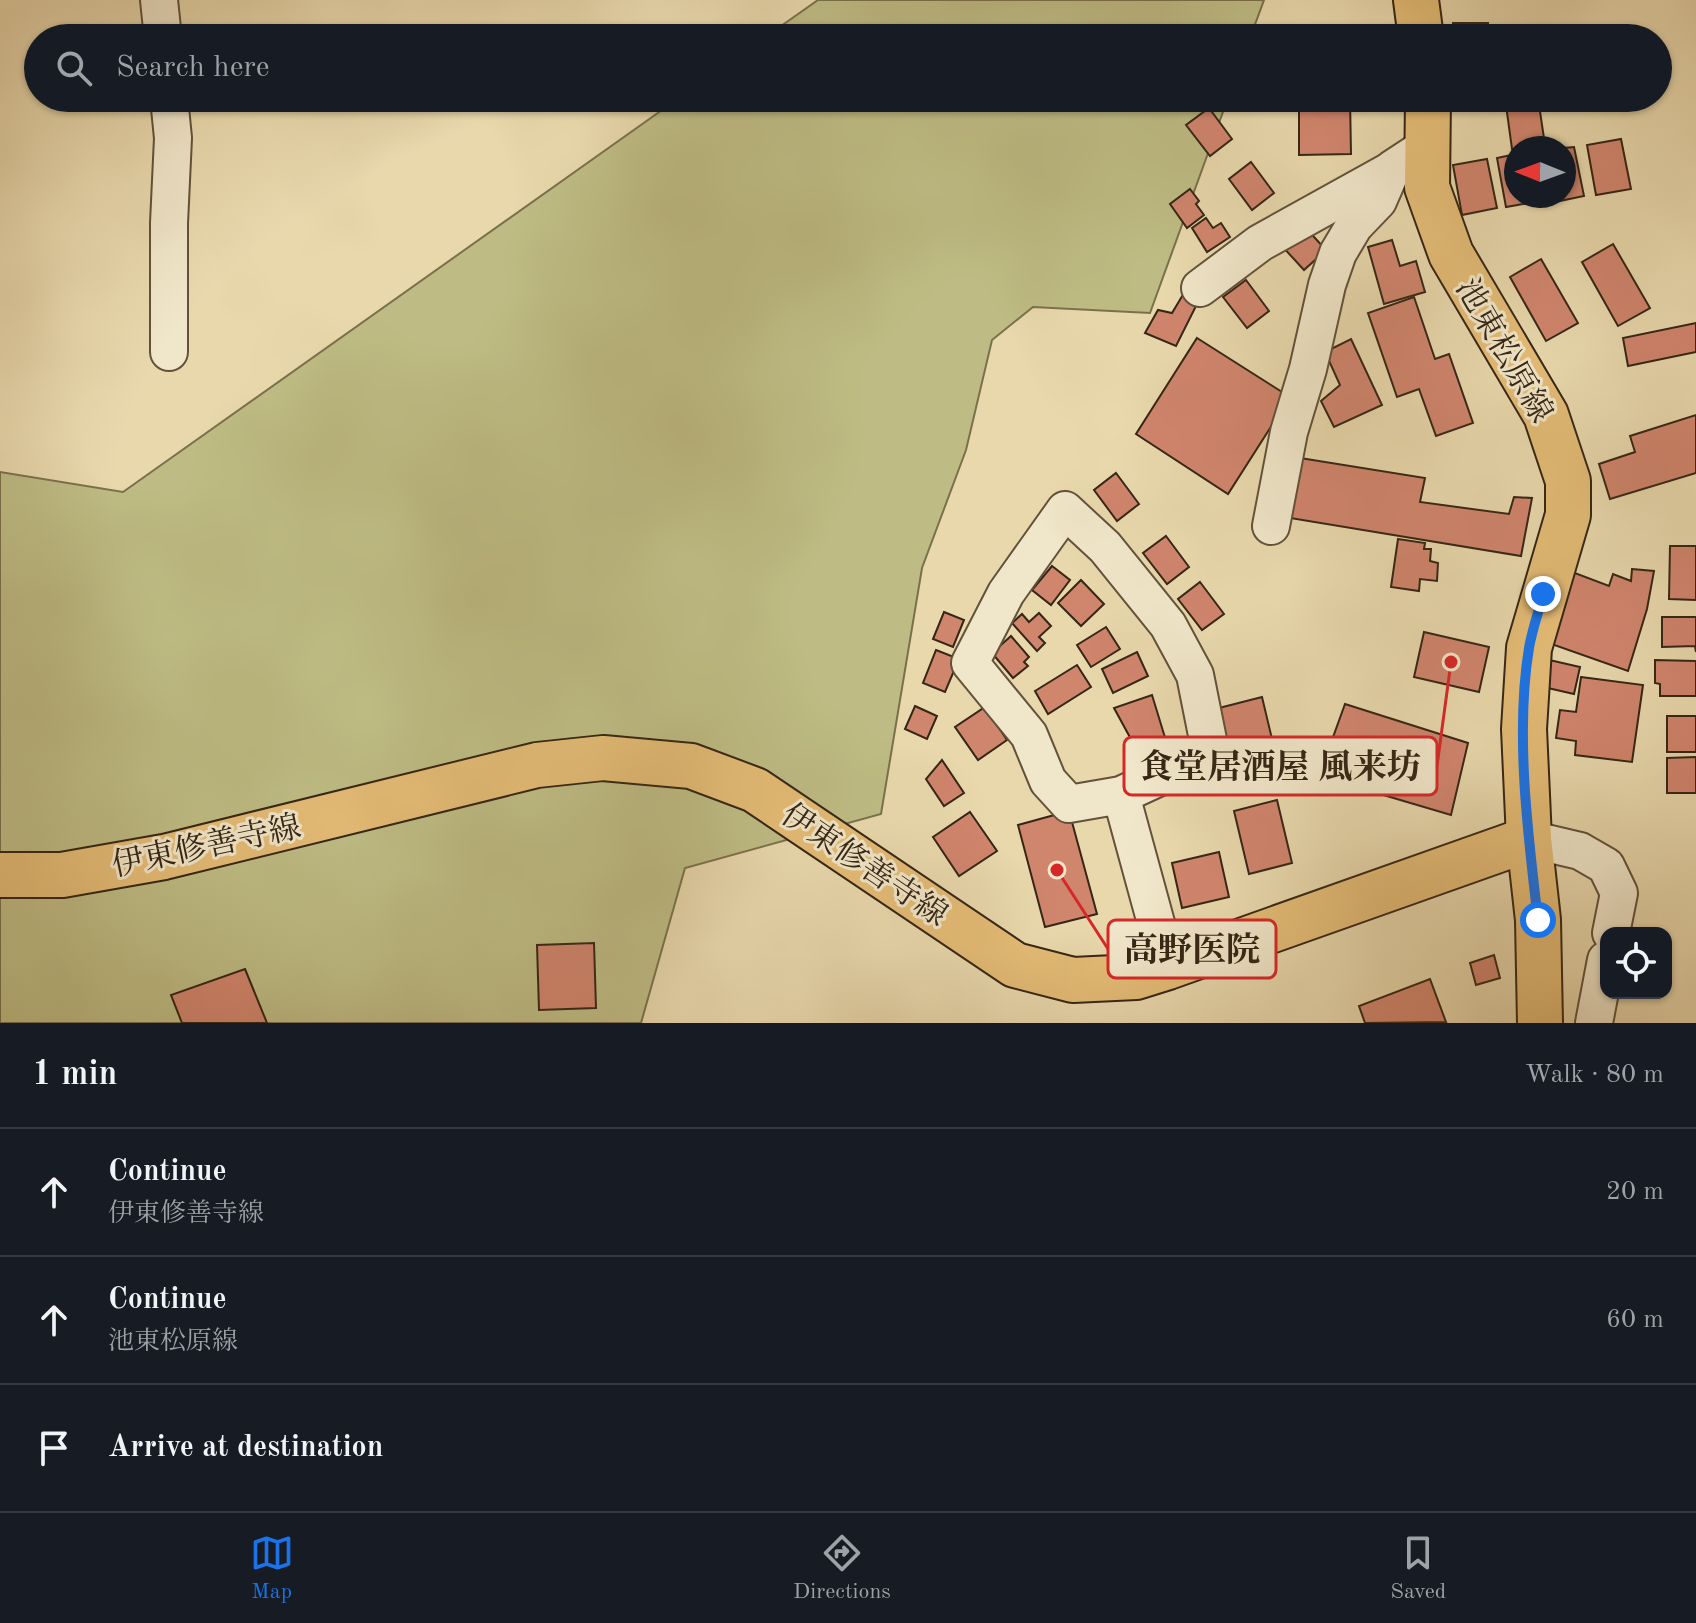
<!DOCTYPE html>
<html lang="en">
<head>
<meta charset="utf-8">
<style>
  :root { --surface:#171b24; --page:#20242c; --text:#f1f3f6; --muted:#9ea1a6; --line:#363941; --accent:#1a73e8 }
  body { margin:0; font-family:"Old Standard TT","Noto Serif JP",serif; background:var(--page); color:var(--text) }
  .controls { position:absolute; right:24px; bottom:24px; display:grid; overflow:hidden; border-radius:16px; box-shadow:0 2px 6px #0004 }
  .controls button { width:72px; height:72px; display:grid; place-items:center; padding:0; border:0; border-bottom:2px solid var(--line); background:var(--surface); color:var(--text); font:40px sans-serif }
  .compass { position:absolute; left:1504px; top:136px; width:72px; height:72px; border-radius:50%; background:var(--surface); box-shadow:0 2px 6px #0004; rotate:271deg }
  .stop { position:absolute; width:24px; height:24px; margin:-18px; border:6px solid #1a73e8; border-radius:50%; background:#fff }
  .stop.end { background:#1a73e8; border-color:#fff; box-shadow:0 2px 8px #0008 }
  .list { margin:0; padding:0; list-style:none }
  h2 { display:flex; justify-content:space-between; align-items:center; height:104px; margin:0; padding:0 32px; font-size:34px }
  h2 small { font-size:26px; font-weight:400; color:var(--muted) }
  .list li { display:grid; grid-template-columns:52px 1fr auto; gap:24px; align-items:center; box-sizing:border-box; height:128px; padding:0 32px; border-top:2px solid var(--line) }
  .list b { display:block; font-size:30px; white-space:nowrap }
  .list p { margin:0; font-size:26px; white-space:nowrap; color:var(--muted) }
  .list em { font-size:26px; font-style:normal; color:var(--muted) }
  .icon { flex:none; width:44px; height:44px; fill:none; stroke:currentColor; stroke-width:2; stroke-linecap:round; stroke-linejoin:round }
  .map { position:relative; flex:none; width:1696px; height:1023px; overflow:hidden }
  .search { position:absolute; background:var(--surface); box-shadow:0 2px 6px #0004; left:24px; right:24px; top:24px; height:88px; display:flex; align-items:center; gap:20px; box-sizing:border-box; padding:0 28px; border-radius:44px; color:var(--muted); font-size:30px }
  .sheet { height:488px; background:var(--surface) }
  nav { display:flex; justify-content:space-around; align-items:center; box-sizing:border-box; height:112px; border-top:2px solid var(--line); background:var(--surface); font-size:22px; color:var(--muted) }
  nav a { display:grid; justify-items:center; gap:4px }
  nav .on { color:var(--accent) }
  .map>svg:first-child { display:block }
  .green { fill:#bebc84; stroke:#7a714c; stroke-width:2 }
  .building { fill:#d0856d; stroke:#352615; stroke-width:2 }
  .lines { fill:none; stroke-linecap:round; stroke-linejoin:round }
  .minor-casing { stroke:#62523b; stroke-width:40 }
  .major-casing { stroke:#352615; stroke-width:48 }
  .minor { stroke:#f0e6c9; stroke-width:36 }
  .major { stroke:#e4bc76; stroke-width:44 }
  .route { stroke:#1a73e8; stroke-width:10 }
  .labels { text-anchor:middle; stroke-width:6; stroke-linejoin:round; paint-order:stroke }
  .street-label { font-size:32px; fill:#352615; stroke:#f0e6c9 }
  .leader { fill:none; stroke:#d62828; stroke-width:3 }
  .callout-dot { fill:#d62828; stroke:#f0e6c9; stroke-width:3 }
  .callout { fill:#f0e6c9; stroke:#d62828; stroke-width:3 }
  .callout-label { font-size:34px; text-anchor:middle; font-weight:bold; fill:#352615 }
</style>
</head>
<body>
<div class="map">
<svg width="1696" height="1023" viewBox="0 0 1696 1023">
  <rect width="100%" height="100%" fill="#e8d8ac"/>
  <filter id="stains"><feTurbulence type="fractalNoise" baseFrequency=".0025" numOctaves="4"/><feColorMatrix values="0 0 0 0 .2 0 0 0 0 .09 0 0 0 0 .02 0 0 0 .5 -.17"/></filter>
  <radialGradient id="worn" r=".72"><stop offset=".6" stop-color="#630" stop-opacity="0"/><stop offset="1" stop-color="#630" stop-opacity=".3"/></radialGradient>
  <g class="green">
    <polygon points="818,0 1264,0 1250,38 764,38"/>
    <polygon points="679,98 1228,98 1150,313 1033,307 992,340 966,450 922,568 881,814 685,868 641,1023 0,1023 0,472 123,492"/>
  </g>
  <g class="building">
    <polygon points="1453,23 1488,23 1487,38 1453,38"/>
    <polygon points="1299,98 1350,98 1351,154 1299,155"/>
    <polygon points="1505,98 1538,98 1545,145 1512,149"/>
    <polygon points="1209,108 1232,139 1210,156 1186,125"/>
    <polygon points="1621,139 1631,189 1596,195 1587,145"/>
    <polygon points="1574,147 1584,196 1550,203 1548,196 1564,196 1564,148"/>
    <polygon points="1516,154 1516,196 1539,196 1540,201 1506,207 1497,158"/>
    <polygon points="1487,159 1497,208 1462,215 1453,165"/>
    <polygon points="1251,162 1274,193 1252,210 1229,179"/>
    <polygon points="1190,189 1199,201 1196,204 1204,215 1187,228 1170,204"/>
    <polygon points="1206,218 1213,228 1221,223 1230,237 1207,252 1192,228"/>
    <polygon points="1303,225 1326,250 1304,270 1281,245"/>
    <polygon points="1392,240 1400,266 1416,261 1425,292 1384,304 1368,247"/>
    <polygon points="1613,244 1650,308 1618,326 1582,262"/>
    <polygon points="1541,259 1578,323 1546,341 1510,277"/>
    <polygon points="1246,280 1269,311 1247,328 1223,297"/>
    <polygon points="1184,293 1199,300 1176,346 1145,333 1158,310 1172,313"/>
    <polygon points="1414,297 1435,359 1449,354 1473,423 1436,436 1419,389 1397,397 1368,313"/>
    <polygon points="1696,323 1696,352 1628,366 1623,338"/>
    <polygon points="1197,338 1290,397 1228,494 1136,434"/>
    <polygon points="1351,339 1382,405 1334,427 1321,401 1340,385 1325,352"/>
    <polygon points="1696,415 1696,473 1610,499 1599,464 1635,452 1630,436"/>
    <polygon points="1294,457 1425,478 1420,502 1509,514 1514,497 1532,498 1521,556 1284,517"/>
    <polygon points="1116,473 1139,504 1117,521 1094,490"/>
    <polygon points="1166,536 1189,567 1167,584 1143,553"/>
    <polygon points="1398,539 1425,543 1424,549 1431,549 1430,561 1438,563 1437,581 1420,579 1419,591 1391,587"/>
    <polygon points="1670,546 1696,546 1696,600 1669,599"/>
    <polygon points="1052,566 1070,580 1051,605 1032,590"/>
    <polygon points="1632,569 1654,571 1647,609 1628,671 1540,640 1567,570 1609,586 1613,574 1631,581"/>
    <polygon points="1081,580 1104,604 1081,626 1058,603"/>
    <polygon points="1200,582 1224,614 1202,630 1178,599"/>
    <polygon points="944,612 964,620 953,647 933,639"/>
    <polygon points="1039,613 1051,626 1039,637 1045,643 1037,651 1012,623 1022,614 1029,622"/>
    <polygon points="1662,617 1696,617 1696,652 1695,646 1662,647"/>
    <polygon points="1106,627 1120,649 1091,667 1077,645"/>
    <polygon points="1424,632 1489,647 1479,692 1414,677"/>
    <polygon points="1011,636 1029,657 1024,662 1028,666 1013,678 992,653"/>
    <polygon points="936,650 959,659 945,692 923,683"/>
    <polygon points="1137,652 1148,676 1113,693 1102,669"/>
    <polygon points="1545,659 1580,667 1574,694 1539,686"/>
    <polygon points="1655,660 1696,661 1696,696 1660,696 1660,684 1655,683"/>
    <polygon points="1077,665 1091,687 1048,714 1035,691"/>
    <polygon points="1581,677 1643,685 1632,762 1575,755 1576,741 1556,738 1560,710 1576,712"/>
    <polygon points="1152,695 1167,744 1138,752 1114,708"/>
    <polygon points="1262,697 1277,760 1234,771 1219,708"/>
    <polygon points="1345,704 1468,743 1451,815 1319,776"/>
    <polygon points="915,706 937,716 927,739 905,729"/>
    <polygon points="985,707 1007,740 978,760 955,727"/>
    <rect x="1667" y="716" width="29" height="36"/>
    <polygon points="1696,757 1696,793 1667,793 1667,758"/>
    <polygon points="942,760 964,793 944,806 926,779"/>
    <polygon points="1277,800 1292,863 1249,874 1234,811"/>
    <polygon points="1069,811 1097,914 1045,927 1018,825"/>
    <polygon points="970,812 997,851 959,876 933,837"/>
    <polygon points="1219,852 1229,897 1182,908 1172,863"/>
    <polygon points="594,943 596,1008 539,1010 537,945"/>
    <polygon points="1494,955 1500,978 1476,985 1470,963"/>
    <polygon points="245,969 267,1023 182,1023 171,995"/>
    <polygon points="1430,979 1446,1022 1365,1023 1359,1006"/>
  </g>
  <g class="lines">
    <defs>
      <g id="minor">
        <polyline points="159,0 163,38"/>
        <polyline points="1200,288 1260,243 1388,172"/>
        <polyline points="169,352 169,223 173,138 169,98"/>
        <polyline points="1271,526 1289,432 1308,369 1327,285 1338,253 1354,226 1378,201 1392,169 1427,146"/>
        <polyline points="1121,795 1190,763 1210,750 1195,675 1168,625 1105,547 1065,510 1006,593 970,663 1029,735 1048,781 1069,804 1121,795 1168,967"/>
        <polyline points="1529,839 1580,851 1606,866 1619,893 1611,933"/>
        <polyline points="1594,1023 1606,960"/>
      </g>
      <g id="major">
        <polyline points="1416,0 1421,38"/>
        <polyline points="1428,98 1427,187 1451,254 1546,415 1568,481 1568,515 1529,648 1524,729 1529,839 1538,920 1540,1023"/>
        <polyline points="0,875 62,875 164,857 537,765 603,758 691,766 755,790 1015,965 1073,980 1136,977 1168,967 1529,839"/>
      </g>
    </defs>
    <use href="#minor" class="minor-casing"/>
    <use href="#major" class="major-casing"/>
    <use href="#minor" class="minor"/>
    <use href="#major" class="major"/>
  </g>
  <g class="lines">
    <path class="route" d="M 1538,920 C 1528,836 1515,732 1529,648 C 1532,630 1539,611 1543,594"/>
  </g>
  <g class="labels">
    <g class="street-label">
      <text transform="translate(1505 350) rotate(60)" y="11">池東松原線</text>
      <text transform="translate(206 845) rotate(-12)" y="11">伊東修善寺線</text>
      <text transform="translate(865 864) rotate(34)" y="11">伊東修善寺線</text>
    </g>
  </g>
  <path class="leader" d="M1451 662L1437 766M1057 870L1108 949"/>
  <g class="callout-dot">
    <circle cx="1451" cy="662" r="8"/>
    <circle cx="1057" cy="870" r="8"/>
  </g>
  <g class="callout">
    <rect x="1124" y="737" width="313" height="58" rx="8"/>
    <rect x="1108" y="920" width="168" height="58" rx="8"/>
  </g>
  <g class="callout-label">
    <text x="1280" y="778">食堂居酒屋 風来坊</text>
    <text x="1192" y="961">高野医院</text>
  </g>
  <rect width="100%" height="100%" filter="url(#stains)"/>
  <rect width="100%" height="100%" fill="url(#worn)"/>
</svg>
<div class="controls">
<button><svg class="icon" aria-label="locate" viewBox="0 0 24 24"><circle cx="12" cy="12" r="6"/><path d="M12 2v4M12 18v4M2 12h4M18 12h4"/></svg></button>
</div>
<svg class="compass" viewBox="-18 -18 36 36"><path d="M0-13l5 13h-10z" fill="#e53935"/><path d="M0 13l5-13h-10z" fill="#9ea1a6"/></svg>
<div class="stop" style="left:1538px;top:920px"></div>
<div class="stop end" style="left:1543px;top:594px"></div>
<div class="search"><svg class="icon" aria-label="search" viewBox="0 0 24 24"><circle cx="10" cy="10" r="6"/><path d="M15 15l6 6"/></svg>Search here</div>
</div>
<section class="sheet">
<h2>1 min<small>Walk · 80 m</small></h2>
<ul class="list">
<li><svg class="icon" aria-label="ahead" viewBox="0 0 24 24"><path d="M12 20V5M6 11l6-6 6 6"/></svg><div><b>Continue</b><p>伊東修善寺線</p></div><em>20 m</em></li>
<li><svg class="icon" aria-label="ahead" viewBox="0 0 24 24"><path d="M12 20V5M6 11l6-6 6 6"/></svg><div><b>Continue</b><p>池東松原線</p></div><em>60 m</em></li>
<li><svg class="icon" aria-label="arrive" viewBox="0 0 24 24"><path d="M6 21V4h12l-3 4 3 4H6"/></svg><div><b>Arrive at destination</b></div></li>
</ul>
</section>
<nav>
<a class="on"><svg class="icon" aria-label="map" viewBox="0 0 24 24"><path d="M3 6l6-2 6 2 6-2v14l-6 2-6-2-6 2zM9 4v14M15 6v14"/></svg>Map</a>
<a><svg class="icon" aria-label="directions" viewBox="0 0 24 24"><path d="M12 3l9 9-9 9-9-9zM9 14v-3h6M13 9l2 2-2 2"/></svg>Directions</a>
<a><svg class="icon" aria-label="saved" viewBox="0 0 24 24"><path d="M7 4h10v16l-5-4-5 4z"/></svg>Saved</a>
</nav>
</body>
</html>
